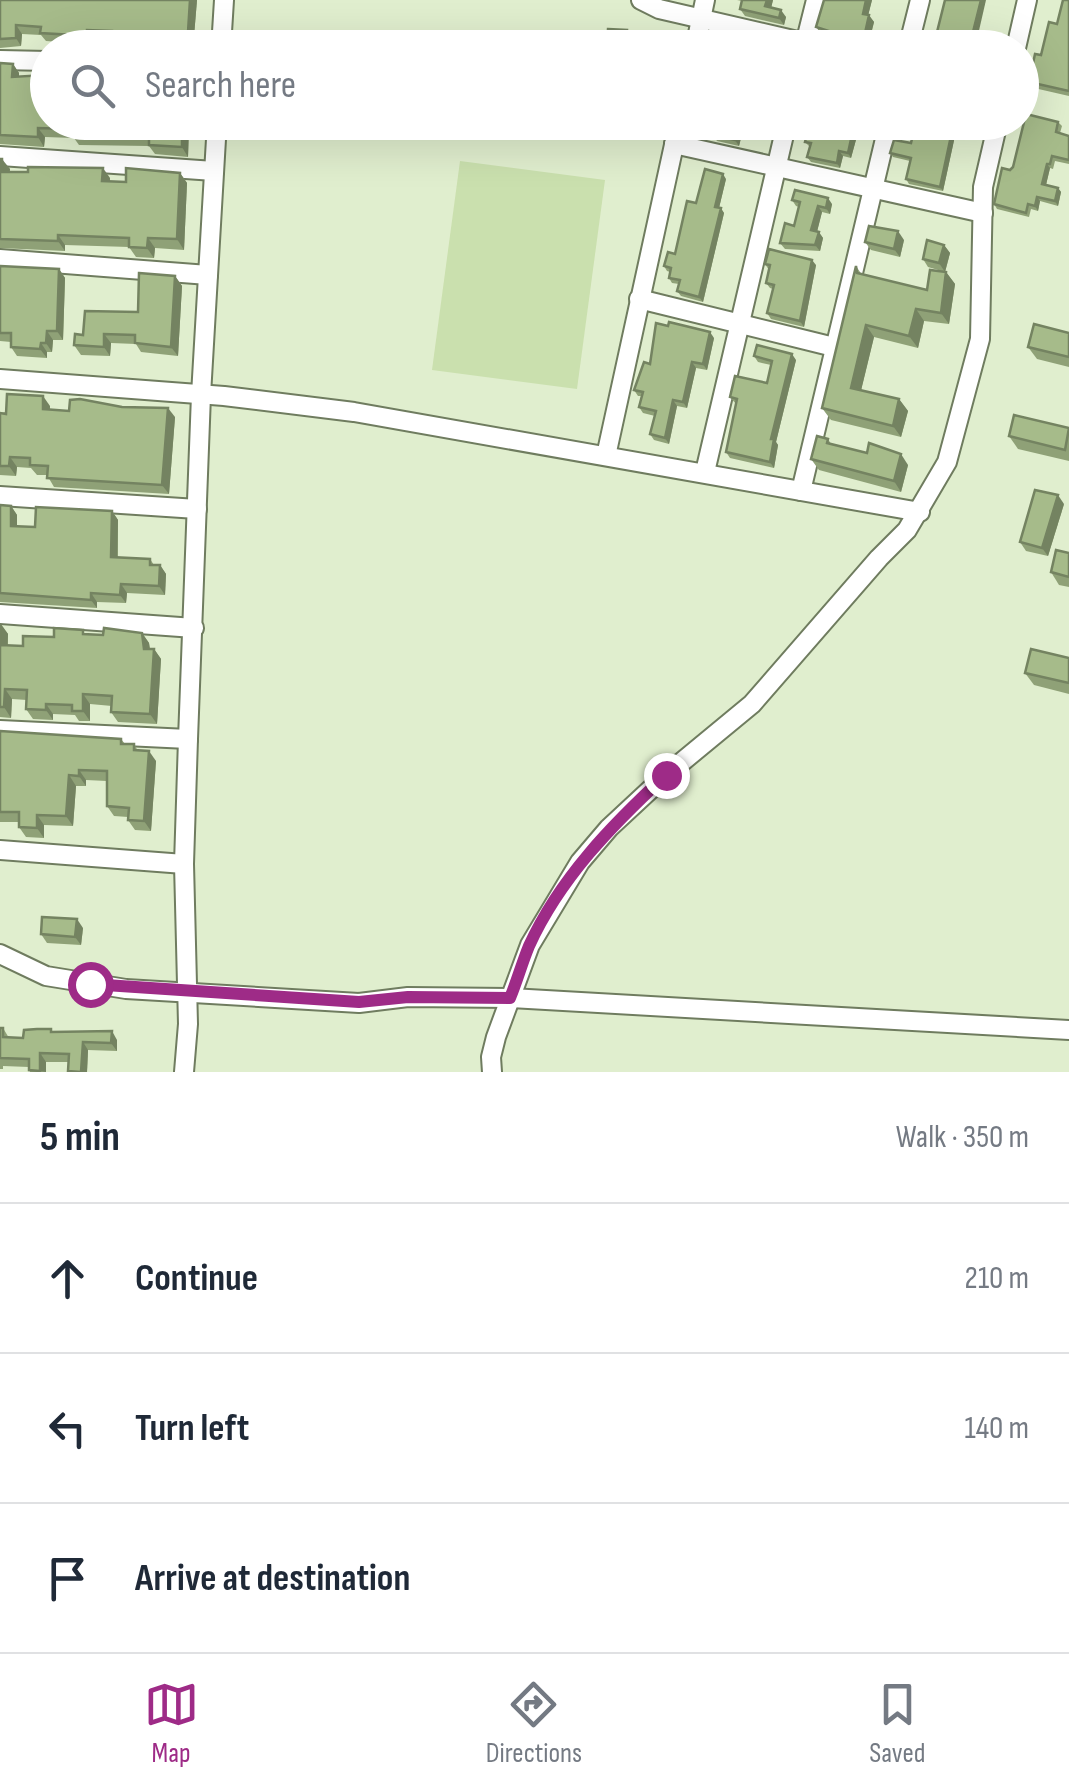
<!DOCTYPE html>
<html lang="en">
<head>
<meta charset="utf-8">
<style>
  :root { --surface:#fff; --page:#f6f6f7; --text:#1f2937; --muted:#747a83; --line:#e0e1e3; --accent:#9e2b87 }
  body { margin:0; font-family:"Sofia Sans Condensed",sans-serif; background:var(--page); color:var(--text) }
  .stop { position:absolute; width:30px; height:30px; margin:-22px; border:8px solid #9e2b87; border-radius:50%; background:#fff }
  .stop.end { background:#9e2b87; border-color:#fff; box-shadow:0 2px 10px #0008 }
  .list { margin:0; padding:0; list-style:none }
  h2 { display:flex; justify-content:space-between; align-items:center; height:130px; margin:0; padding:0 40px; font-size:42px }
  h2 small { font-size:32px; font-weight:400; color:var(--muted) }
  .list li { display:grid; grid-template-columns:65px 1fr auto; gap:30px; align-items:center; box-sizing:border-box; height:150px; padding:0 40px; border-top:2px solid var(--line) }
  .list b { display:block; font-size:38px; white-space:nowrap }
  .list em { font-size:32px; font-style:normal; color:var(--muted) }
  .icon { flex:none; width:55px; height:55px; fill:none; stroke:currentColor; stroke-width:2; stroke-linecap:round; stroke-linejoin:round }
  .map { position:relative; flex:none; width:1069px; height:1072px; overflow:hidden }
  .search { position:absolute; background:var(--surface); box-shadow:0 10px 40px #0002; left:30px; right:30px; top:30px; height:110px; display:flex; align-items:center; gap:25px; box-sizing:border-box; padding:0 35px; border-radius:55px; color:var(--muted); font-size:38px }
  .sheet { height:580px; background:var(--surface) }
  nav { display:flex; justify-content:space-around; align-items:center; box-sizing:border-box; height:140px; border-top:2px solid var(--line); background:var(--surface); font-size:28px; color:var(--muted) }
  nav a { display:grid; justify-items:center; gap:5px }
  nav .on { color:var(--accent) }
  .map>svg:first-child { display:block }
  .green { fill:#cae0ae }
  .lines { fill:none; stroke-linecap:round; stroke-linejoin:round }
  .minor-casing { stroke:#6f7c5f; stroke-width:22 }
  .minor { stroke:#fff; stroke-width:18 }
  .wall { fill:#8fa177 }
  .shaded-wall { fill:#748361 }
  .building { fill:#a6bb8a; stroke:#748361; stroke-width:2.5 }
  .route { stroke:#9e2b87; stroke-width:12 }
</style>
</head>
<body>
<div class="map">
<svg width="1069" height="1072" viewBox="0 0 1069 1072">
  <rect width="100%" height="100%" fill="#e0eece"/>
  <polygon class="green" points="460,161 605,180 577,389 432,370"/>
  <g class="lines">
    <defs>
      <g id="minor">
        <polyline points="641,0 659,9 828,48"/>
        <polyline points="221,48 224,0"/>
        <polyline points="695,48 705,0"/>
        <polyline points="804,48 816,0"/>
        <polyline points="908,48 920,0"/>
        <polyline points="1016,48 1027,0"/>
        <polyline points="0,60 48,61"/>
        <polyline points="674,144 983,213"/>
        <polyline points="0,156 214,171"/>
        <polyline points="0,259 208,275"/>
        <polyline points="639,299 834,347"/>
        <polyline points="0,379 224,396 354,412 920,512"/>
        <polyline points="606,456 679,122"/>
        <polyline points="705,472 787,122"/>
        <polyline points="801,491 889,122"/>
        <polyline points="0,496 197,509"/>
        <polyline points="0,614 194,628"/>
        <polyline points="0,730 188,739"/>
        <polyline points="0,850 184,864"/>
        <polyline points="0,954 46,976 126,989 359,1003 408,997 511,998 1069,1030"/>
        <polyline points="184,1072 188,1024 184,864 188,739 201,395 217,122"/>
        <polyline points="492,1072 491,1057 496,1037 530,945 580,862 609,828 666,775 752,704 879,558 907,530 947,462 980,339 983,187 998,122"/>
      </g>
    </defs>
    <use href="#minor" class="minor-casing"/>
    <use href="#minor" class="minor"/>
  </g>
  <g class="wall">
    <polygon points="0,0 197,0 193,48 122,48 117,47 112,39 93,38 92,48 74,48 74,43 46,41 41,35 22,34 21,46 0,48"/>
    <polygon points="737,0 773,0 771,7 786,17 784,25 745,16 740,9 742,1"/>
    <polygon points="824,0 872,0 868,15 874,22 868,48 821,33 816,27"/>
    <polygon points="1069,0 1069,96 1034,88 1029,82"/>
    <polygon points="0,63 13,64 19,73 19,77 45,75 48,79 48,122 189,125 188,157 155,154 149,146 79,145 74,138 45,137 44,147 0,144"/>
    <polygon points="707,122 745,122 739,146 717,141 713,135 715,125"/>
    <polygon points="795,122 850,122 849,130 857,136 851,158 843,156 840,168 811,162 807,157 810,147 805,142 807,134 798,131 794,126"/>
    <polygon points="916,122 958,122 943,191 909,184 906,179 910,161 893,157 890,153 911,143"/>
    <polygon points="1058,122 1062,126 1060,133 1069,136 1069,164 1055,161 1053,169 1050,168 1046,185 1058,188 1061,192 1058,206 1040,201 1038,211 1031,209 1029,217 997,209 994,204"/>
    <polygon points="0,159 10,169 9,172 110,178 110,182 126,182 180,173 187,183 184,250 155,248 154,258 136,257 129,247 65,245 65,251 0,248"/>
    <polygon points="726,179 719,208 724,213 703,302 681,296 677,291 679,284 672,283 669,278 670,272 667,271 664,266 675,254 696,203"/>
    <polygon points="792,200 832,204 830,214 822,212 817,231 823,238 820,251 785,249 780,243 794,226 799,207 796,206"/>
    <polygon points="904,240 900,257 871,250 865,242"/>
    <polygon points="944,245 950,253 945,272 928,267 923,259"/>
    <polygon points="765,264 816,265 804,327 771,319 767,313 773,289 770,288 766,283 769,270"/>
    <polygon points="0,266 59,269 65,278 63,340 53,340 52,352 47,352 47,358 17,356 11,347 11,342 0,341"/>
    <polygon points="856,266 862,275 927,290 946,272 955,284 949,324 924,321 918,348 874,337 861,390 899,399 908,411 901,437 831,420 822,408"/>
    <polygon points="175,276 182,286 178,356 141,352 136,344 111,343 110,356 81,355 74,345 83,335 138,312"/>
    <polygon points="1069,333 1069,367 1037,359 1028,347"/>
    <polygon points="714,338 707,370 696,368 687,408 677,406 669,444 654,440 650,434 655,416 643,413 639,407 641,396 638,396 634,390 650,364"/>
    <polygon points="754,356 796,360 776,442 778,445 774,468 730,458 726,452 736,404 730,397 767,383 771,365 758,362"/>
    <polygon points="50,406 50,410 175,417 169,494 54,487 47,475 37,475 31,468 17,467 16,476 0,475 0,413"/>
    <polygon points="1069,428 1069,461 1018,449 1009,436"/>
    <polygon points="828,439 831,444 908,465 901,492 819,470 811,459"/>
    <polygon points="1064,504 1048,556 1026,551 1020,542"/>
    <polygon points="0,505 11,506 17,515 17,527 35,527 112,511 118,520 118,557 150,559 154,565 160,565 166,574 165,595 127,593 126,603 97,602 97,608 0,602"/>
    <polygon points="1069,553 1069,587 1059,585 1051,572"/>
    <polygon points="0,624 8,634 8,645 23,646 54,637 142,633 149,643 150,649 154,649 161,659 157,724 118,722 111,712 112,706 90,704 90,721 79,721 75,715 53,714 53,720 33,719 26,709 27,700 12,699 11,718 0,717"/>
    <polygon points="1069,658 1069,694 1034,685 1025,673"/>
    <polygon points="0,731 121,739 125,744 134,744 138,751 156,761 151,831 135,830 128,820 128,817 114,816 107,806 107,781 86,780 86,786 76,786 73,826 44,825 44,838 26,837 19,827 19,822 0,822"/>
    <polygon points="83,928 81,945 47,943 41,934"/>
    <polygon points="0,1028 3,1028 9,1038 23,1038 53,1032 117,1040 117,1051 88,1050 87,1072 68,1072 68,1062 46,1062 46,1072 30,1072 29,1067 3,1066 3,1069 0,1069"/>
  </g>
  <g class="shaded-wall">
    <polygon points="190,0 197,0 193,48 187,48"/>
    <polygon points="767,0 773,0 770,13 765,6"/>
    <polygon points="866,0 872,0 867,20 863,14"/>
    <polygon points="981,0 986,0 975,48 969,48"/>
    <polygon points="781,10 786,17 784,25 779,18"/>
    <polygon points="869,15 874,22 867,48 863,42"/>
    <polygon points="16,25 22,34 21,46 16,38"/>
    <polygon points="87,30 93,38 92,48 86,48"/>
    <polygon points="627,30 633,38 633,48 626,46"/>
    <polygon points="13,64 19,73 19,86 12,77"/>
    <polygon points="45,75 48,79 48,99 44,94"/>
    <polygon points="182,122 187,122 189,125 188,157 182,147"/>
    <polygon points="739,122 745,122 739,146 735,140"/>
    <polygon points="954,122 958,122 943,191 940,187"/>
    <polygon points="38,128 45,137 44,147 38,137"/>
    <polygon points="853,130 857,136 851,158 848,153"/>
    <polygon points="839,151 843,156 840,168 837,163"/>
    <polygon points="2,159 10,169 9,182 2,172"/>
    <polygon points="1047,164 1050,168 1045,189 1042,184"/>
    <polygon points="103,168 110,178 109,191 102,181"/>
    <polygon points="180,173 187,183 184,250 177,239"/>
    <polygon points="723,174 726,179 718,212 715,207"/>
    <polygon points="1058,188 1061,192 1058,206 1055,201"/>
    <polygon points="1037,197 1040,201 1038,211 1035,206"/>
    <polygon points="828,198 832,204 830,214 826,208"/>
    <polygon points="818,206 822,212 816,236 811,230"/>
    <polygon points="721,208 724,213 703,302 699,297"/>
    <polygon points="898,231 904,240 900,257 894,249"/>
    <polygon points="819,232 823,238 820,251 815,245"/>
    <polygon points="58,235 65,245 65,251 58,241"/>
    <polygon points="148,238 155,248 154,258 147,248"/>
    <polygon points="944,245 950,253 945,272 939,263"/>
    <polygon points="812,260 816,265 804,327 800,321"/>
    <polygon points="59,269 65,278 63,340 57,331"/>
    <polygon points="946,272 955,284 949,324 941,313"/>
    <polygon points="175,276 182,286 178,356 171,347"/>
    <polygon points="916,309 924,321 918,348 909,336"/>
    <polygon points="866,325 874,337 859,399 851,388"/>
    <polygon points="47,331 53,340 52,352 46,343"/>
    <polygon points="710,332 714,338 707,370 703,364"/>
    <polygon points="104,334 111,343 110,356 104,347"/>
    <polygon points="41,343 47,352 47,358 40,349"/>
    <polygon points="792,354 796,360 776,442 778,445 774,468 770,462 771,439"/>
    <polygon points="692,362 696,368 687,408 683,402"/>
    <polygon points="43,396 50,406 49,419 43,409"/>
    <polygon points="899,399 908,411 901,437 893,426"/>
    <polygon points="673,400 677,406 669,444 665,438"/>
    <polygon points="168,408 175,417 169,494 162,485"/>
    <polygon points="901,454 908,465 901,492 894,481"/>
    <polygon points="10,457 17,467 16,476 9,466"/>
    <polygon points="1058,495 1064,504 1048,556 1042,548"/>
    <polygon points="11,506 17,515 17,535 11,526"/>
    <polygon points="112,511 118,520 117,566 111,557"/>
    <polygon points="160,565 166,574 165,595 159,586"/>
    <polygon points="121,584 127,593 126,603 120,595"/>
    <polygon points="91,593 97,602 97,608 91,600"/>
    <polygon points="1,624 8,634 7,655 0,645"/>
    <polygon points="142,633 149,643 151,659 144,649"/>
    <polygon points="154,649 161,659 157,724 150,714"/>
    <polygon points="5,689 12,699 11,718 4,707"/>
    <polygon points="83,694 90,704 90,721 83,711"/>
    <polygon points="46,704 53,714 53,720 46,710"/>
    <polygon points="149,751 156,761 151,831 144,821"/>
    <polygon points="79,770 86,780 86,786 79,776"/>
    <polygon points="69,775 76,786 73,826 66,816"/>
    <polygon points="37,815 44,825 44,838 37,828"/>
    <polygon points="77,919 83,928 81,945 75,937"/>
    <polygon points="112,1031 117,1040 117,1051 111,1043"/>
    <polygon points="83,1042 88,1050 87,1072 81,1072"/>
    <polygon points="40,1053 46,1062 46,1072 40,1071"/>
  </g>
  <g class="building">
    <polygon points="0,0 190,0 187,48 127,48 128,40 112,39 112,31 87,30 86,48 74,48 74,35 40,33 41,27 16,25 16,38 0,39"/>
    <polygon points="742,0 767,0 765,6 781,10 779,18 740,9"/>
    <polygon points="824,0 866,0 863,14 869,15 863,42 816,27"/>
    <polygon points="945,0 981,0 969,48 933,48"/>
    <polygon points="1063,0 1069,0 1069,91 1029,82 1035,54 1041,55 1049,22 1057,24"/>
    <polygon points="608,29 627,30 626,46 607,45"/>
    <polygon points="722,42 745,48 721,48"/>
    <polygon points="0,63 13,64 12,77 45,75 44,94 48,94 48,122 182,122 182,147 149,145 149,137 72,136 72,129 38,128 38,137 0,135"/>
    <polygon points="1026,114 1058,122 1056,132 1069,136 1069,160 1052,156 1050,164 1047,164 1042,184 1058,188 1055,201 1037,197 1035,206 1028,204 1026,213 994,204 1002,168 1010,170 1013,167"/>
    <polygon points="716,122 739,122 735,140 713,135"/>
    <polygon points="795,122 846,122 844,129 853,130 848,153 839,151 837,163 807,157 811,143 805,142 808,130 794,126"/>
    <polygon points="916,122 954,122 940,187 906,179 911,158 890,153 894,140 911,143"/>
    <polygon points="0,159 2,159 2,172 28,172 28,167 103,168 102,181 126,182 126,168 180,173 177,239 148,238 147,248 129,247 129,238 58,235 58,241 0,239"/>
    <polygon points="705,169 723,174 715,207 721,208 699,297 677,291 680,280 669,278 671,268 664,266 668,252 675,254 687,201 696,203"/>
    <polygon points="795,190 828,198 826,208 818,206 811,230 819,232 815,245 780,243 785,223 794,226 800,202 792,200"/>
    <polygon points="869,226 898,231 894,249 865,242"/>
    <polygon points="927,240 944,245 939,263 923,259"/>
    <polygon points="769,249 812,260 800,321 767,313 774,285 766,283 770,265 765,264"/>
    <polygon points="0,266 59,269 57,331 47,331 46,343 41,343 40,349 11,347 11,333 0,333"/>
    <polygon points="856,266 857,273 927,290 930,270 946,272 941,313 916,309 909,336 866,325 851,388 899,399 893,426 822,408"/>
    <polygon points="139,273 175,276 171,347 135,343 135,335 104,334 104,347 74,345 75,334 83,335 85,311 138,312"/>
    <polygon points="669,322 710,332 703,364 692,362 683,402 673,400 665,438 650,434 656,411 639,407 643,392 634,390 644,362 650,364 656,323 668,326"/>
    <polygon points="1034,324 1069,333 1069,357 1028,347"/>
    <polygon points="757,345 792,354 771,439 774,439 770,462 726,452 737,399 730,397 735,376 767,383 772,361 754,356"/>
    <polygon points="7,394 43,396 43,409 69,411 70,400 80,399 122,407 168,408 162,485 47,478 48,466 30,465 30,458 10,457 9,466 0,466 0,413 6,414"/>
    <polygon points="1014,415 1069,428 1065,450 1009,436"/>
    <polygon points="817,436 828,439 827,443 867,453 869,443 901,454 894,481 811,459"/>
    <polygon points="1035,490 1058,495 1042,548 1020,542"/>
    <polygon points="0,505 11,506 11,526 35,527 36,507 112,511 111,557 150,559 150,565 160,565 159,586 121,584 120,595 91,593 91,600 0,593"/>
    <polygon points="1056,550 1069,553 1069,577 1051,572"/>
    <polygon points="0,624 0,645 23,646 23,636 54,637 54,628 83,630 83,634 103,635 104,628 142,633 144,649 154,649 150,714 111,712 112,696 83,694 83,711 72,711 72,705 46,704 46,710 26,709 27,690 5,689 4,707 0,707"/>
    <polygon points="1031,649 1069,658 1069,683 1025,673"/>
    <polygon points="0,731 121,739 121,744 134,744 134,750 149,751 144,821 128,820 129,808 107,806 107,771 79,770 79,776 69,775 66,816 37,815 37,828 19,827 19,812 0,812"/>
    <polygon points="42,917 77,919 75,937 41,934"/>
    <polygon points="0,1028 3,1028 3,1037 23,1038 24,1030 37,1029 51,1029 51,1032 112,1031 111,1043 83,1042 81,1072 68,1071 69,1054 40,1053 40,1071 29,1070 29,1059 0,1058"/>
  </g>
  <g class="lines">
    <path class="route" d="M 90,984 L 359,1002 L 408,997 L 510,998 C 517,981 522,963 529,946 C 560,878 612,825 666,775"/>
  </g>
</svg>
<div class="stop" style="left:90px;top:984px"></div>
<div class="stop end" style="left:666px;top:775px"></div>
<div class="search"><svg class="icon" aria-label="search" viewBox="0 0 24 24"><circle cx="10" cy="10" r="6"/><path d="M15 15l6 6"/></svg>Search here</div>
</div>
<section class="sheet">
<h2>5 min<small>Walk · 350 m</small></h2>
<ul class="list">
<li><svg class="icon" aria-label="ahead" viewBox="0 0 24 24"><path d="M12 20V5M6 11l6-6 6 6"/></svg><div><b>Continue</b></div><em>210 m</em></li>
<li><svg class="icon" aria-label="left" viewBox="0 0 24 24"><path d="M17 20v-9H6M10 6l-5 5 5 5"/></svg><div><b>Turn left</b></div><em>140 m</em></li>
<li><svg class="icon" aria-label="arrive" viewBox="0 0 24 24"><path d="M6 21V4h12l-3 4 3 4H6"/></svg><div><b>Arrive at destination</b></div></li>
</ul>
</section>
<nav>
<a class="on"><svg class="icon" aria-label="map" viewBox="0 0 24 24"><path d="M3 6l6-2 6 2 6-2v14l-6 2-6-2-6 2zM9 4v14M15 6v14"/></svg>Map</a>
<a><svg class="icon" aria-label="directions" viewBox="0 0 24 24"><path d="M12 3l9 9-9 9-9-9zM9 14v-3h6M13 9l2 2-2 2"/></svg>Directions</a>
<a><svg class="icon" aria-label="saved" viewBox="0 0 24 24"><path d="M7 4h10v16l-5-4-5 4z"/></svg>Saved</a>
</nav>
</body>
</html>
